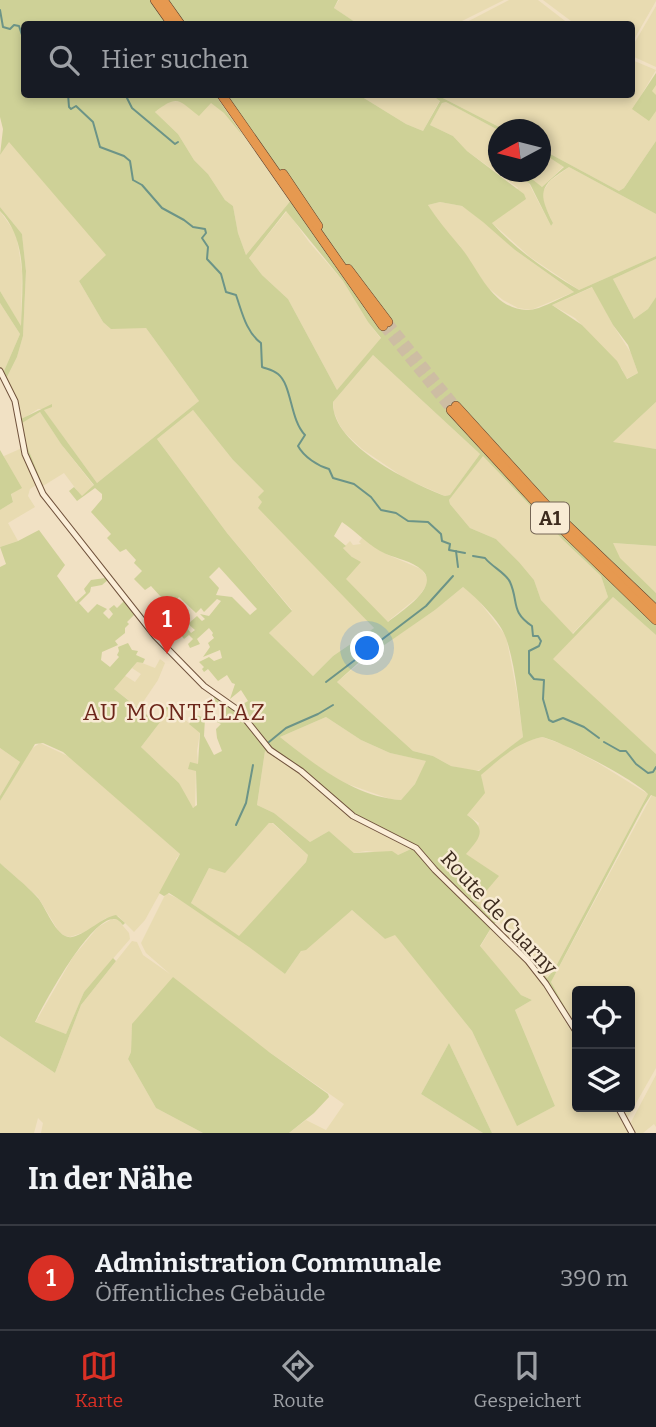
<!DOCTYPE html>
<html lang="de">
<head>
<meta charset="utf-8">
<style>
  :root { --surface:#171b24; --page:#242831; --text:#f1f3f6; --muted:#9ea1a6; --line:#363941; --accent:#d93025 }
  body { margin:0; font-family:Bitter,serif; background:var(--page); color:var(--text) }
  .controls { position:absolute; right:21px; bottom:21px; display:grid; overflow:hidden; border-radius:7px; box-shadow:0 4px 10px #0003 }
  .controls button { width:63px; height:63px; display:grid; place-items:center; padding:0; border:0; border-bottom:2px solid var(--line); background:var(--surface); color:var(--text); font:35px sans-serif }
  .compass { position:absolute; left:488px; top:119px; width:63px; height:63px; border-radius:50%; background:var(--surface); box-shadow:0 4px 10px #0003; rotate:263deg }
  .you { position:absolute; left:368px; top:649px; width:24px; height:24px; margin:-18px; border:5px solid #fff; border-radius:50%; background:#1a73e8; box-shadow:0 0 0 10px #1a73e833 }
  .badge { display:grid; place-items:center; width:46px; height:46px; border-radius:50%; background:var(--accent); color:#fff; font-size:23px; font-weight:700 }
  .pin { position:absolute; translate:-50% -58px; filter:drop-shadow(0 2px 4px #0008) }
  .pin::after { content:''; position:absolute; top:37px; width:24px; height:21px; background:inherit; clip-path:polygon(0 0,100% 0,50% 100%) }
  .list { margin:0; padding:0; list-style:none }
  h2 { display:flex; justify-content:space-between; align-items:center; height:91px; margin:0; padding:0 28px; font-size:30px }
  h2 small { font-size:23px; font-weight:400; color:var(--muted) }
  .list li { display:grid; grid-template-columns:46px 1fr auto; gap:21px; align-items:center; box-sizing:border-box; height:105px; padding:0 28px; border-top:2px solid var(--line) }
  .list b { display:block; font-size:26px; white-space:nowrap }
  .list p { margin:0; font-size:23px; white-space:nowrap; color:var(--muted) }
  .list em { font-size:23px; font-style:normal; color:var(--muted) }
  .icon { flex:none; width:38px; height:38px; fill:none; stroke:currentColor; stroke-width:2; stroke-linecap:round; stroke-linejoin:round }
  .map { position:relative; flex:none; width:656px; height:1133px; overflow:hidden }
  .search { position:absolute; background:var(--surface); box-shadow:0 4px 10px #0003; left:21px; right:21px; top:21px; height:77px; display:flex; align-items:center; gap:18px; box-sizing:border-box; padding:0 24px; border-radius:7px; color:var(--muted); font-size:26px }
  .sheet { height:196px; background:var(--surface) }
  nav { display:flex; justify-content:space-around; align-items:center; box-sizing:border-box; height:98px; border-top:2px solid var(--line); background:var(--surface); font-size:19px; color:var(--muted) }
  nav a { display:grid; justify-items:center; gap:4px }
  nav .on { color:var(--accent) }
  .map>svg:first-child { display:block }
  .farmland { fill:#e8dbb1 }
  .green { fill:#ced197; fill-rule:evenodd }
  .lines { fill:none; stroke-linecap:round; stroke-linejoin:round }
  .stream { stroke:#6c9487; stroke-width:2 }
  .highway-tunnel { stroke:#cdbda3; stroke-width:9; stroke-dasharray:9 4.5; stroke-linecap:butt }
  .secondary-casing { stroke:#70523c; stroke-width:7 }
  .highway-casing { stroke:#5b3f2d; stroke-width:10 }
  .secondary { stroke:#fbeed8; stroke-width:5 }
  .highway { stroke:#e69950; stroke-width:9 }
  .labels { text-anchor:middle; stroke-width:5; stroke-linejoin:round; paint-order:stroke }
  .shield { fill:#f8ebd4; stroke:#756555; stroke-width:2 }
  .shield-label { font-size:19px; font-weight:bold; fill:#3d2b1e }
  .street-label { font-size:21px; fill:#3d2b1e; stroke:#f8ebd4 }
  .neighbourhood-label { font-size:23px; letter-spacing:2px; fill:#6c261a; stroke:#f8ebd4 }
</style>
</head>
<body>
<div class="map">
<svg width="656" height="1133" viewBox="0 0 656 1133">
  <rect width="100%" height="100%" fill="#f1e1c4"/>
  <g class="farmland">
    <polygon points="339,0 504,0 456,24 358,24 334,8"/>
    <polygon points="509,0 538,0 569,24 463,24"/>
    <polygon points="543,0 656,0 656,1 632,43 632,24 575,24"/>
    <polygon points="656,6 656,67 632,56 632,47"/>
    <polygon points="632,60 656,70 633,109 656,78 656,141 624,188 619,191 541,149 540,130 503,129 437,95 632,94"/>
    <polygon points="359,95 432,95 440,100 423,131 406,124"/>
    <polygon points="220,98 292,199 246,255 238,233 233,206 225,200 208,174 194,160 178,134 155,112 169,101 209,103"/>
    <polygon points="446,102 498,130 498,172 515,172 527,180 551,226 553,223 542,200 542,193 550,181 569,167 656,214 656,256 579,290 530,257 492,223 518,188 467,151 453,136 430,125 442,103"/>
    <polygon points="9,141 107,255 79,281 103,322 146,328 199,401 97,483 43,409 38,409 21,420 19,408 7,377 17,357 23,336 26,271 22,234 0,207 0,155"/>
    <polygon points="541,152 565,165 542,187 520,172 540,172"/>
    <polygon points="440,202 462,206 483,221 515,250 574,292 531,310 518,308 503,300 487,287 460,246 444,230 428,205"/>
    <polygon points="0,211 16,234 19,251 22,271 21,327 0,291"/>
    <polygon points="287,211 309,242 343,281 368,322 381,339 337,390 288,299 262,275 249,258"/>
    <polygon points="656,259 656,297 648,309 634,319 613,279"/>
    <polygon points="593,287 613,325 631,353 638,373 626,379 622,369 582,325 575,318 552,305"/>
    <polygon points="0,303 20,334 4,371 0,367"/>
    <polygon points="373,355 480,454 450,495 445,496 406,479 362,449 345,433 339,424 334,412 333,402"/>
    <polygon points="656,402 656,449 612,443 617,438"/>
    <polygon points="193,410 233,460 264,491 262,502 374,628 333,656 313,676 269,633 292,610 227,533 157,439"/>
    <polygon points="40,412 61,444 94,486 82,497 64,473 43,486 41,483 25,441 22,422"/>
    <polygon points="22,448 36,485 30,489 28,496 35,507 8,523 18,541 0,547 0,510 13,502 4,456"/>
    <polygon points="483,455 563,540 601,576 608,597 572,634 541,600 534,580 519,562 496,539 470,528 450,504 449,500"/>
    <polygon points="362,538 386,554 421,569 427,577 428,583 419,596 387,622 345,579 352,557 343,548 350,541 353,545 361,544 359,542"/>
    <polygon points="612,543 656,546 656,593 619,558"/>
    <polygon points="463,587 475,596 506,636 517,693 523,737 483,769 474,771 451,766 433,756 413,751 337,682 373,652 435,610"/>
    <polygon points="613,597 656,635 656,754 552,659"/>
    <polygon points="160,659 165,663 158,680 139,708 114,689 124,675 135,682 141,674 132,668 137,661 155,668"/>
    <polygon points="169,707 200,732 197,751 198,765 189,769 196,770 195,808 190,807 179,783 141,747 161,721"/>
    <polygon points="326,717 361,740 390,753 427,761 415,784 401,800 390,799 342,782 313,763 280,737"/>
    <polygon points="542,737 564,745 598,763 648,794 554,970 546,978 507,936 511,932 475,902 465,854 472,847 479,823 467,815 482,779 480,775 515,747 523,742"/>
    <polygon points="40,743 70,757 180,854 176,859 177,862 145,920 134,932 118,916 106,918 88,931 70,937 65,936 59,932 38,897 0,863 0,801 31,749"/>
    <polygon points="0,748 20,762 0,796"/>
    <polygon points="265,751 294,769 373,830 411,849 398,855 366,851 354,853 329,831 310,842 274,813 257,805"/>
    <polygon points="652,795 656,797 656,1068 627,1119 621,1107 630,1107 630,991 577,991 577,1029 551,982"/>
    <polygon points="269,823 272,823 308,855 306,862 239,937 191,903 209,868 225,872"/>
    <polygon points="166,893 177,898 249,946 285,974 301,951 352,910 385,939 395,934 472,1031 517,1125 555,1106 515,1010 532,1000 521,995 480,947 492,927 520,955 540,980 577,1041 577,1107 614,1107 629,1133 492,1133 449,1043 421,1094 483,1133 289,1133 306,1120 326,1130 344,1104 269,1052 147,1009 132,1028 131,1052 128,1059 156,1108 203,1133 41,1133 43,1123 38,1118 34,1133 0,1133 0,1036 55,1073 81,1005 132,941 137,942 143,955 170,974 146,953 141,943"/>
    <polygon points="112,919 118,920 129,933 130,939 84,992 66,1034 35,1023 73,957 98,927"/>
    <polygon points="656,1075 656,1127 654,1124 643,1133 635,1133 631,1122"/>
  </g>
  <g class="green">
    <path d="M 0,0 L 338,0 L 334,8 L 358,24 L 24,24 L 24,94 L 359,95 L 406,124 L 423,131 L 440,101 L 432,95 L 437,95 L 503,129 L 498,130 L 446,102 L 442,103 L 430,125 L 453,136 L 467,151 L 524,194 L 526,199 L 492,223 C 516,250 548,272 579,290 L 656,256 L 656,259 L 613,279 L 634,319 L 648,309 L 656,297 L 656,402 L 613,442 L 656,449 L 656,546 L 613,543 L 620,558 L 656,593 L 656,635 L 613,597 L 553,659 L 656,754 L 656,797 L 651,795 L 644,806 L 551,982 L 577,1029 L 577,1041 L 548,989 L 527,962 L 491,928 L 480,946 L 521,995 L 532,1000 L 515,1010 L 555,1106 L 517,1126 L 472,1031 L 395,935 L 385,939 L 352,910 L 306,950 L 301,951 L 285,974 L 249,947 L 177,898 L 169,893 L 164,896 L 159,893 L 180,854 L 63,752 L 43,743 L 35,744 L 0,801 L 0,796 L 20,762 L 0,748 L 0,567 L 6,564 L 0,547 L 18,541 L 39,530 L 65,565 L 57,576 L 76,602 L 86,593 L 84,589 L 91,580 L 105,578 L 104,575 L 109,579 L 102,585 L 91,587 L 90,592 L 79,603 L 88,613 L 97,604 L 107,609 L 103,613 L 109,619 L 113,614 L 109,609 L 114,605 L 117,608 L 124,601 L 121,597 L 123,596 L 136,613 L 127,622 L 129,624 L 125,628 L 125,633 L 115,641 L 118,645 L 102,652 L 101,660 L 110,667 L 119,657 L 117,655 L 119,651 L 118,647 L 128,643 L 132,650 L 138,651 L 136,655 L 145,659 L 143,663 L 137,662 L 114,689 L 156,722 L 167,706 L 169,707 L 161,721 L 141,747 L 179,783 L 193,808 L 197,805 L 196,771 L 188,769 L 190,762 L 198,764 L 200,733 L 189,724 L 196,715 L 205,718 L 204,736 L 214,755 L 222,751 L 217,738 L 216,729 L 221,724 L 217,722 L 221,716 L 219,713 L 221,709 L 213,699 L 216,694 L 236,708 L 248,701 L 241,690 L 230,699 L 235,684 L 232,683 L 227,675 L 218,681 L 208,669 L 204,672 L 202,669 L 204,667 L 199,662 L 209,657 L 214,661 L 222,658 L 220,650 L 203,657 L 210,647 L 208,643 L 214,638 L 212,635 L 213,633 L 209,628 L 197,639 L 200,644 L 190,648 L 188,644 L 193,639 L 189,635 L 184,639 L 181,635 L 177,639 L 186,627 L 191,633 L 195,630 L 188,624 L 197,616 L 202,621 L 205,619 L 200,614 L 209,616 L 221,601 L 217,599 L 204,612 L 201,608 L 196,613 L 179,597 L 170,607 L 151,586 L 145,590 L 134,579 L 142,571 L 134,563 L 136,560 L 126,549 L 120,552 L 107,538 L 111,534 L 91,512 L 102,499 L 102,494 L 95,488 L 77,501 L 69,491 L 74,487 L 82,496 L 94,485 L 61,444 L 40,412 L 22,423 L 25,441 L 43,486 L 30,471 L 18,412 L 0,376 L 0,367 L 4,371 L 20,334 L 0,303 L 0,291 L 21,326 C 22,288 29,241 0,211 L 0,207 L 22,234 L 26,271 L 23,336 L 17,357 L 7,377 L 16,398 L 21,419 L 52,404 L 52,407 L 44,410 L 97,483 L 199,401 L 146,328 L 111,329 L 103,322 L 79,281 L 106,255 L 9,142 L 0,155 L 3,129 L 0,117 ZM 221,98 L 292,199 L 246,255 L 238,233 L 233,206 L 225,200 L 208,174 L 194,160 L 178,134 L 155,112 C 178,94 178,100 199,116 L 211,103 L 224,113 L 243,136 L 218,99 ZM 440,202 L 462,206 L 483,222 L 515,250 L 574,292 C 563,297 538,311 527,310 C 490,309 478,266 458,244 C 447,231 437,219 428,205 ZM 286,211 L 343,281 L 368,322 L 381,338 L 337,390 L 288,299 L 262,275 L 249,258 ZM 592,287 L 613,325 L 628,345 L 638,373 L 627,379 L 617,361 L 582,325 L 552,305 ZM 373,355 L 480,454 L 450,495 L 445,496 C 411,483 331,445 333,402 ZM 193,410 L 233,460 L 264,491 L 258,497 L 262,502 L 258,508 L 374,628 L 333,656 L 313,676 L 269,633 L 292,611 L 227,533 L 157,439 ZM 483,456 L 563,540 L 601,576 L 608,597 L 573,634 L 541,600 L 534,580 L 519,562 L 496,539 L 470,528 L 450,504 L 449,500 ZM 342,522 C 357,532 370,547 386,554 C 398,559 412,561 422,570 C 441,587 400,612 388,622 L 346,579 L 361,562 L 352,557 L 343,548 L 346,546 L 334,536 ZM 219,567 L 257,609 L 250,615 L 232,597 L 216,595 L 219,588 L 209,577 ZM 463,587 C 477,598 501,622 506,638 C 516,667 519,707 523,737 L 479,771 L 451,766 L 433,756 L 413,751 L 337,682 L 357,664 L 435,610 ZM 326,717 L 361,740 L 390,753 L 426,761 L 415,784 L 401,800 C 355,797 315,765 280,737 ZM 542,737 C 561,741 635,780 648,794 L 554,970 L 547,978 L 523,951 L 493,925 L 497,921 L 476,903 L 499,876 L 466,854 C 481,837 487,829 467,815 L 485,793 L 481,775 C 500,759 516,743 542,737 ZM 265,751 L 294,769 L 346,813 L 411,849 L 398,855 L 392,851 L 354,853 L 329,831 L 310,842 L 274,813 L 257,805 ZM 269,823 L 273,823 L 308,855 L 306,862 L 239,936 L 191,903 L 209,868 L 225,873 Z"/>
    <polygon points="656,73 656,85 652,91 656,95 656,111 649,121 632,109"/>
    <path d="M 656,141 L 656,214 L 569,167 C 538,186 538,193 553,223 L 551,226 L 530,184 L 515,172 L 528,176 L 542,187 L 564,167 L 541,152 L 541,149 L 619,191 L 624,188 Z"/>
    <polygon points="0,450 22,488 11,494 13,502 0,510"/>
    <path d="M 0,863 C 12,874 26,885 37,897 C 46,906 56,940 72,937 C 89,933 100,918 116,915 L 125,923 L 123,925 C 120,922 118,919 114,919 C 90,918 45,1002 35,1022 L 66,1034 L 84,992 L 113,958 L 116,961 L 81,1005 L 55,1073 L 0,1036 Z"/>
    <polygon points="173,977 269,1052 328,1094 329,1097 314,1113 289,1133 203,1133 156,1108 128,1059 131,1052 132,1024"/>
    <polygon points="449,1043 492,1133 483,1133 421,1094"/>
  </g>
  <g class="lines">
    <g class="stream">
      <polyline points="0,10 3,27 10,29 14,25 19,26 24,41"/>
      <path d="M 68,94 L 69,107 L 71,109 L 76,106 L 93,122 L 100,147 L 124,156 L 130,161 L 133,180 L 142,185 L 162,208 L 184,220 L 193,227 L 205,229 L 206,233 L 202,238 L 208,247 L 207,259 L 221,274 L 226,292 L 236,295 C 242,312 246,332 261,343 L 262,367 C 267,369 273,370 278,374 C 292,385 290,420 305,435 L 298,446 C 304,457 318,466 329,469 L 333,478 L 354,484 L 371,497 L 381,510 L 396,513 L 408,521 L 428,522 L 441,534 L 442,541 L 450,544 L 449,550 L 465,553"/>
      <polyline points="125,94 132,108 175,144 178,142"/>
      <polyline points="456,551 458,567"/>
      <path d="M 473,556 L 485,558 C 492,567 506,573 510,582 C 519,602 510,611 532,626 L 533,636 L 538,636 L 541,641 L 539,646 L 529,651 L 529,673 L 534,679 L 544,680 L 543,699 L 549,720 L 553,722 L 563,718 L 584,727 L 599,738"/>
      <polyline points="326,682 426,606 453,576"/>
      <polyline points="269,742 286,728 318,714 333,705"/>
      <polyline points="604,742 620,751 626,751 636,764 648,773 653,772 656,767"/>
      <polyline points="236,825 246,803 253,765"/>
    </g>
    <g class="highway-tunnel">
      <polyline points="388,322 456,406"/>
      <polyline points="383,326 451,410"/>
    </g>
    <defs>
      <g id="secondary">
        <polyline points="0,371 15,401 25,454 43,494 155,636 204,686 238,710 270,750 301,771 353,816 416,848 435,870 528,961 546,984 577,1033"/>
        <polyline points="618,1107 632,1133"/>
      </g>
      <g id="highway">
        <polyline points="155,0 172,24"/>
        <polyline points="163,0 180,24"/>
        <polyline points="221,94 383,326"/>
        <polyline points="283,174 318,226"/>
        <polyline points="348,269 388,322"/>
        <polyline points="456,406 547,506 656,610"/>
        <polyline points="451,410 543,510 656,620"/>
      </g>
    </defs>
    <use href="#secondary" class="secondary-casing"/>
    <use href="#highway" class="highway-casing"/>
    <use href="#secondary" class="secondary"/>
    <use href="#highway" class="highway"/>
  </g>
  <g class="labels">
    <rect class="shield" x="531" y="502.5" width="38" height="31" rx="5"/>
    <g class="shield-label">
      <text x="550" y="525">A1</text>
    </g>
    <g class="street-label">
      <text transform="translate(499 913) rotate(47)" y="7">Route de Cuarny</text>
    </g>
    <g class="neighbourhood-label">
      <text x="175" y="720">AU MONTÉLAZ</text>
    </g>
  </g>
</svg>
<div class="controls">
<button><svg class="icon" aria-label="locate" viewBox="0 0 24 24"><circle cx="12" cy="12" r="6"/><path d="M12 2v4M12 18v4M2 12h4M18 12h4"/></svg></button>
<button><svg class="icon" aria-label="layers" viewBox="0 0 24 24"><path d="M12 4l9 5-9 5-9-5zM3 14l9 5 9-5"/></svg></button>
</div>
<svg class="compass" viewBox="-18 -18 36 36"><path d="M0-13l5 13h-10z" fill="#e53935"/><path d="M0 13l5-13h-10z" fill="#9ea1a6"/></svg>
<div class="you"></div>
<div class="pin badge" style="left:167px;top:654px">1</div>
<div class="search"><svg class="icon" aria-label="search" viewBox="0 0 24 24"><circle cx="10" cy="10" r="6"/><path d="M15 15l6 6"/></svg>Hier suchen</div>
</div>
<section class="sheet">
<h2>In der Nähe<small></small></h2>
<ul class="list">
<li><span class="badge">1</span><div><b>Administration Communale</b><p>Öffentliches Gebäude</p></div><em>390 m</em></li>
</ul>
</section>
<nav>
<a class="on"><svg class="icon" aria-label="map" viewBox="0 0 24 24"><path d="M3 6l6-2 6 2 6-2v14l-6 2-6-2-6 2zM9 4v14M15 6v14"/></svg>Karte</a>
<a><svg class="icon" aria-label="directions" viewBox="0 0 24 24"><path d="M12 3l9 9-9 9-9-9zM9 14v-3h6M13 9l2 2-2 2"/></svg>Route</a>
<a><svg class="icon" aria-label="saved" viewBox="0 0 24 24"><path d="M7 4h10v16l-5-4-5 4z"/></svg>Gespeichert</a>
</nav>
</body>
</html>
